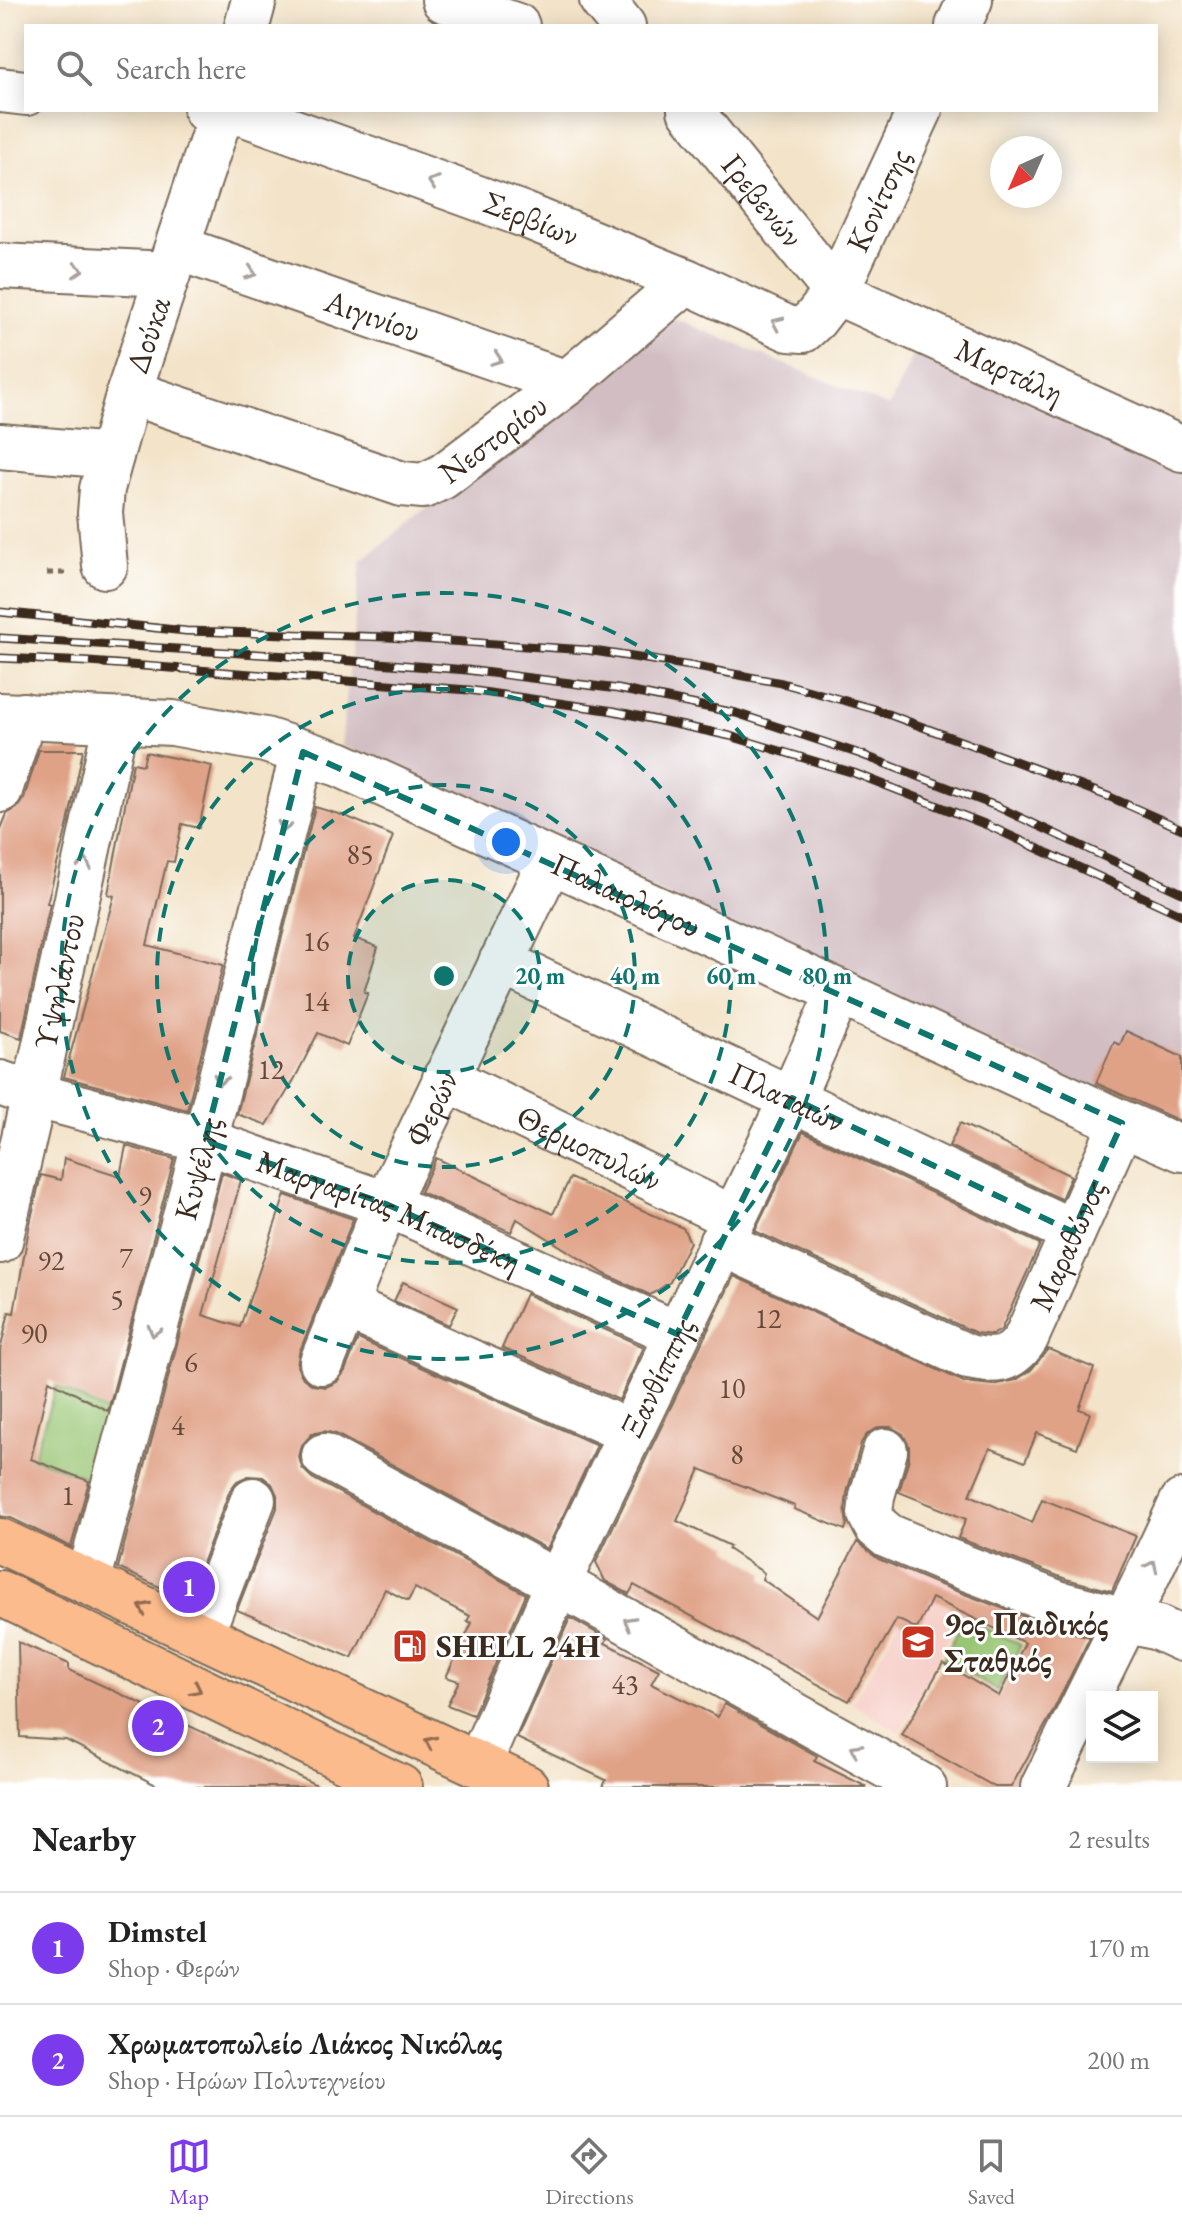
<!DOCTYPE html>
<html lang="en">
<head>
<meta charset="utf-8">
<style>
  :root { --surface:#fff; --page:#f6f6f6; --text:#222; --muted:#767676; --line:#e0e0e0; --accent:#7c3aed }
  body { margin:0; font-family:"EB Garamond",serif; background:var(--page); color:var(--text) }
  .controls { position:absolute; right:24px; bottom:24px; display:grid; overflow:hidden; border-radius:0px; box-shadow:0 4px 20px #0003 }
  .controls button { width:72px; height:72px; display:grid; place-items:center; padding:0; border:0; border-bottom:2px solid var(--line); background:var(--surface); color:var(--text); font:40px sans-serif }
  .compass { position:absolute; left:990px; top:136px; width:72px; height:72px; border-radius:50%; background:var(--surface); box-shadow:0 4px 20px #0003; rotate:225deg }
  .you { position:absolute; left:506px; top:842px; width:28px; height:28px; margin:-20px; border:6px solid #fff; border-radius:50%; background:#1a73e8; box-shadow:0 0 0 12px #1a73e833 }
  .badge { display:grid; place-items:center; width:52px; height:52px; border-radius:50%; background:var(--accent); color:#fff; font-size:26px; font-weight:700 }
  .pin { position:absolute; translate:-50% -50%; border:4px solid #fff; box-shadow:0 2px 8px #0006 }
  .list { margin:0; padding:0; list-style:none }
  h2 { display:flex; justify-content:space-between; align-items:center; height:104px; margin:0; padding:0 32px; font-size:34px }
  h2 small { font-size:26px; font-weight:400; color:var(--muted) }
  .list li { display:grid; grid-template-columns:52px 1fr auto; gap:24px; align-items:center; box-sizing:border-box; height:112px; padding:0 32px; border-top:2px solid var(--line) }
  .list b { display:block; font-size:30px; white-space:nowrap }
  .list p { margin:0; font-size:26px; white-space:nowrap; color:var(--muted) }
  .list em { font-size:26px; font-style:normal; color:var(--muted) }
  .icon { flex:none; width:44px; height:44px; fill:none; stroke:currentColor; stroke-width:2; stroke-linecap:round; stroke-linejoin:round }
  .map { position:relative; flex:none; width:1182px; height:1787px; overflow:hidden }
  .search { position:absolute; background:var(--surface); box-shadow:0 4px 20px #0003; left:24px; right:24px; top:24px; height:88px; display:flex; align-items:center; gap:20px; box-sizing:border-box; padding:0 28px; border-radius:0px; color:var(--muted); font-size:30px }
  .sheet { height:328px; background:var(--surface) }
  nav { display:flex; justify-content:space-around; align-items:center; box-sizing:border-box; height:112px; border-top:2px solid var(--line); background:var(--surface); font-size:22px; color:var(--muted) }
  nav a { display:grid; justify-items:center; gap:4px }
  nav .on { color:var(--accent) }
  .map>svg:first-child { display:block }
  .built { fill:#f7d0ca }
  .industrial { fill:#d2bec2 }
  .green { fill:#99c674; stroke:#6a7849; stroke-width:2 }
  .building { fill:#e0a287 }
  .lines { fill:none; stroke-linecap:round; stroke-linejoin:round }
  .minor-casing { stroke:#7b6b5a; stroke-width:48 }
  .major-casing { stroke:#7b6b5a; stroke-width:48 }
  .path { stroke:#7b6b5a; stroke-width:5; stroke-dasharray:6 6; stroke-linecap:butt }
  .minor { stroke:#fff; stroke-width:44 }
  .major { stroke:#fbbb8d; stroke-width:44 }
  .rail-casing { stroke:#3b2a1e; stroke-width:9 }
  .rail { stroke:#fff; stroke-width:6; stroke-dasharray:18; stroke-linecap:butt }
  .oneway { stroke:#a79f9a }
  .oneway2 { stroke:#916b50 }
  .marked { fill:none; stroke:#0f766e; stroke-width:6; stroke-dasharray:16 10; stroke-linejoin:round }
  .ring { fill:none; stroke:#0f766e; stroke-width:4; stroke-dasharray:14 10 }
  .labels { text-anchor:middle; stroke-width:6; stroke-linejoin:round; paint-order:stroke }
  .number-label { font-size:28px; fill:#644838 }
  .street-label { font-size:32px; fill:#3b2a1e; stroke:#fff }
  .poi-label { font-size:32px; font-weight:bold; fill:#3b2a1e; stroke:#fff; text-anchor:start }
  .centre { fill:#0f766e; stroke:#fff; stroke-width:4 }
  .ring-label { font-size:24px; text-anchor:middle; font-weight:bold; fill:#0f766e; stroke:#fff; stroke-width:6; stroke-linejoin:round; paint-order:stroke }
</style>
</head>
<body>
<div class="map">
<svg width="1182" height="1787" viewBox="0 0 1182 1787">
  <rect width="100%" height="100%" fill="#fff"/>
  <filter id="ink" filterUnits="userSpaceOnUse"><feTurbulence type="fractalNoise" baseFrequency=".0125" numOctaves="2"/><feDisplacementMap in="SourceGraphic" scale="16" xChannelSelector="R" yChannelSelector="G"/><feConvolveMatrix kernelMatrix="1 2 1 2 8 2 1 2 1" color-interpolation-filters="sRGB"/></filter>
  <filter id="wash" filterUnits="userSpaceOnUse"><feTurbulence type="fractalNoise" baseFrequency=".006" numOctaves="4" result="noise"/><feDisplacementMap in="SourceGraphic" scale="32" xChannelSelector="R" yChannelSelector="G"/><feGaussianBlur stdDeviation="1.8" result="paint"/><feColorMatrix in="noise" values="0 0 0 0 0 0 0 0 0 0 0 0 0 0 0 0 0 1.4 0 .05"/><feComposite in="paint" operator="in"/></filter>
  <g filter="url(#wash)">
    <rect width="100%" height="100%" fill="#f3e3c8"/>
    <polygon class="built" points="856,1535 977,1583 900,1732 852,1704 898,1624 833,1588"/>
    <polygon class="industrial" points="661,313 889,407 916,349 1182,471 1182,1130 341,746 361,562"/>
    <g class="green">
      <polygon points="56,1386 118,1418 100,1483 33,1458"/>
      <polygon points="964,1618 1021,1645 997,1691 943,1659"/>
    </g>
    <g id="blocks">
      <g class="building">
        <polygon points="39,750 83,750 68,823 47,903 50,904 21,1038 0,1031 0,831 7,814 17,808 24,798"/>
        <polygon points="146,752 212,766 199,828 182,824 174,862 167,861 147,945 223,965 187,1110 64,1077 114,896 108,894 133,763 143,765"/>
        <polygon points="315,807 345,816 393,836 354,938 378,947 364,992 368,993 347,1046 318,1033 294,1080 267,1125 237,1114"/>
        <polygon points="1126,1031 1182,1057 1182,1122 1096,1083 1114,1042 1120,1045"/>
        <polygon points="960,1123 1071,1176 1061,1199 949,1146"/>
        <polygon points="803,1132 1040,1244 1001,1330 992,1335 976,1333 755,1231"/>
        <polygon points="126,1146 174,1159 108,1411 49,1380 31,1459 89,1481 71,1547 11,1518 0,1516 0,1351 9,1312 14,1313 29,1228 41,1175 61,1180 64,1158 120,1176"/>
        <polygon points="436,1158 553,1214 570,1178 683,1228 690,1242 670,1282 650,1295 605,1274 517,1219 511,1232 420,1192"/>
        <polygon points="222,1173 241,1180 203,1315 240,1327 285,1195 353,1219 299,1353 297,1366 303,1378 313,1385 326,1387 337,1382 345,1371 358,1339 597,1445 547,1549 336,1434 324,1431 312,1434 302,1445 299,1457 302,1468 312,1478 526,1594 473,1715 447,1705 459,1681 446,1677 472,1623 467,1621 470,1616 415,1588 408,1601 385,1589 352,1658 237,1610 277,1508 277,1495 272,1484 263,1477 248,1476 237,1481 230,1490 188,1600 118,1568"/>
        <polygon points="734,1276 964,1382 993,1385 1016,1380 1031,1370 1048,1349 1094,1368 1079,1409 1090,1413 1077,1448 1037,1433 1025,1462 990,1448 970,1495 1032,1523 1042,1499 1136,1536 1112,1591 1066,1579 958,1538 966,1519 899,1492 909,1458 909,1446 903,1434 891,1427 880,1427 868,1433 861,1443 847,1493 845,1511 847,1524 845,1530 794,1509 795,1506 700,1469 677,1521 730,1546 728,1549 764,1573 762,1579 817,1617 857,1542 878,1559 935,1583 1049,1626 1090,1637 1051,1715 1011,1787 995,1787 902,1735 943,1663 999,1696 1025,1643 932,1598 917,1629 897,1619 849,1701 634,1585 629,1594 605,1581 596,1562"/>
        <polygon points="403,1282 458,1307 449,1325 394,1301"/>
        <polygon points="526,1294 644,1347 619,1400 502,1348"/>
        <polygon points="570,1618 607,1639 605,1643 659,1670 651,1684 718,1717 724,1704 817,1756 814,1761 867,1787 603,1787 606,1780 517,1738"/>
        <polygon points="18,1642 69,1664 69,1670 321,1787 160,1787 66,1740 20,1737"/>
      </g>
    </g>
  </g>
  <g filter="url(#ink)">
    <use href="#blocks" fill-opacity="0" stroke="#7b6b5a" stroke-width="2"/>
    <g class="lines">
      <defs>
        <g id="minor">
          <polyline points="444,0 517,26"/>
          <polyline points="602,0 623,26"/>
          <polyline points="247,26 254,0"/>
          <polyline points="958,26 970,0"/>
          <polyline points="0,90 26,93"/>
          <path id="s1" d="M 206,110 L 245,114 L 522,214 L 686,281 L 789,329 L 803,330 L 815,319 L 836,292 L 920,110"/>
          <path id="s2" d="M 690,110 L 836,292 L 1182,449"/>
          <path id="s3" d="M 178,248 L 567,383"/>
          <polyline points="0,266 168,274"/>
          <path id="s4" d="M 129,392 L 402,484 L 423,486 L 442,477 L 567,383 L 686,281"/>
          <polyline points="0,446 111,456"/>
          <path id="s5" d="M 105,566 L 100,513 L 102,489 L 111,456 L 129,392 L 222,110"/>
          <path id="s6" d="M 0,715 L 173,723 L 265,740 L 339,764 L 839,992 L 1122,1123 L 1182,1149"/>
          <polyline points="0,790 24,715"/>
          <path id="s7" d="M 501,962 L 1073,1232"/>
          <path id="s8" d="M 445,1078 L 733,1218"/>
          <path id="s9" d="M 0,1083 L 34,1095 L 205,1141 L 386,1204 L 677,1334"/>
          <path id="s10" d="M 0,1241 L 34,1095 L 116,721"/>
          <path id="s11" d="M 721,1243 L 968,1357 C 994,1362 1010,1363 1026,1338 L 1122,1123"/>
          <polyline points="345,1306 629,1432"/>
          <path id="s12" d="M 322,1362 L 386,1204 L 550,861"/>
          <polyline points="885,1451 872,1496 870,1514 876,1526 888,1536 945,1560 1058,1603 1158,1628 1182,1639"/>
          <polyline points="324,1456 558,1583 924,1787"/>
          <path id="s13" d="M 88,1582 L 205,1141 L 303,752"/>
          <polyline points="201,1635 253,1500"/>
          <path id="s14" d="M 479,1764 L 558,1583 L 792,1098 L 839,992"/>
          <polyline points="1043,1787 1143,1585 1182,1502"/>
        </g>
        <g id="major">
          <polyline points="0,1541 526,1787"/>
          <polyline points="0,1593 400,1787"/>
        </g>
      </defs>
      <use href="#minor" class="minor-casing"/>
      <use href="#major" class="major-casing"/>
      <polyline class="path" points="47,573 70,573"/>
      <use href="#minor" class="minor"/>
      <use href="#major" class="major"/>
      <defs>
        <g id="rail">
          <polyline points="0,612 186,631 388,637 587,650 691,666 782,683 874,709 1039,770 1110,797 1182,829"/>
          <polyline points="0,638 289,656 467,670 618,689 736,713 860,754 996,806 1182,893"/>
          <polyline points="0,658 89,662 469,690 614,711 730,736 854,773 987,825 1182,915"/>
        </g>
      </defs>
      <use href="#rail" class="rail-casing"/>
      <use href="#rail" class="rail"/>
    </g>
    <defs><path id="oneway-chevron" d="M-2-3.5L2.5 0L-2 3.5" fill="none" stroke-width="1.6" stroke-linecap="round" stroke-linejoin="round" transform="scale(2)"/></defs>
    <g class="oneway">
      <use href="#oneway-chevron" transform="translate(433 182) rotate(-160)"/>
      <use href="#oneway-chevron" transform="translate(78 270) rotate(3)"/>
      <use href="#oneway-chevron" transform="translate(251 273) rotate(19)"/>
      <use href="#oneway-chevron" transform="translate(777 323) rotate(-156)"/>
      <use href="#oneway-chevron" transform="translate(497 359) rotate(19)"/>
      <use href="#oneway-chevron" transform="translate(284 827) rotate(104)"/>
      <use href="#oneway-chevron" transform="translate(85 864) rotate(-78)"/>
      <use href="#oneway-chevron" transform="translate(220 1080) rotate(104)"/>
      <use href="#oneway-chevron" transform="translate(154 1331) rotate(105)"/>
      <use href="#oneway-chevron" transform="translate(1152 1566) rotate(-65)"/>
      <use href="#oneway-chevron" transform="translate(629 1622) rotate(-151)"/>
      <use href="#oneway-chevron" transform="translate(856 1749) rotate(-151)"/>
    </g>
    <g class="oneway2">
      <use href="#oneway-chevron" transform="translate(144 1608) rotate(-155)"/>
      <use href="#oneway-chevron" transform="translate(196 1689) rotate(26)"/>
      <use href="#oneway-chevron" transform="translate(430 1742) rotate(-155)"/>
    </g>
  </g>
  <path class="marked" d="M 303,752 L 1122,1123 L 1073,1232 L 792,1098 L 677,1334 L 386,1204 L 205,1141 Z"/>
  <circle cx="444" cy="976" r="96" fill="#0f766e" fill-opacity=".12"/>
  <g class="ring">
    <circle cx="444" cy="976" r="96"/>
    <circle cx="444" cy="976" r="191"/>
    <circle cx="444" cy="976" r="287"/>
    <circle cx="444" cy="976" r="383"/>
  </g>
  <defs>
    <symbol id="school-square" viewBox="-11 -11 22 22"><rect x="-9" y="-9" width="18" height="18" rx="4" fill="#c8321e" stroke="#fff"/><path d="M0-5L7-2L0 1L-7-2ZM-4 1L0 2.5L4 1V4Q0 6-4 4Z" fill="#fff"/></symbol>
    <symbol id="fuel-square" viewBox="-11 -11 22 22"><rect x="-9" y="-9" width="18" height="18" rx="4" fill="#c8321e" stroke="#fff"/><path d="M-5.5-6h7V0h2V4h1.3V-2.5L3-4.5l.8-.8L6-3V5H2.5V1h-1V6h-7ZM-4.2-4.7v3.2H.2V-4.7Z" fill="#fff"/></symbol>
  </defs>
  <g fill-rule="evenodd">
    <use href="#school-square" x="898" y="1622" width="40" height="40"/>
    <use href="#fuel-square" x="390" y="1626" width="40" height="40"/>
  </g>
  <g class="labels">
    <g class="number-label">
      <text x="360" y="864">85</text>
      <text x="316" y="951">16</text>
      <text x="316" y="1011">14</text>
      <text x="271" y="1079">12</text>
      <text x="145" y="1205">9</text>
      <text x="126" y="1267">7</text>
      <text x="51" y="1270">92</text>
      <text x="117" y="1309">5</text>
      <text x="768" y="1328">12</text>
      <text x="34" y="1343">90</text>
      <text x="191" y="1372">6</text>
      <text x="732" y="1398">10</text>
      <text x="178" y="1435">4</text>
      <text x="737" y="1464">8</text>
      <text x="68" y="1505">1</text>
      <text x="625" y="1694">43</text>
    </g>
    <g class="street-label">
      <text dy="11" stroke="none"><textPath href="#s2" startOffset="116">Γρεβενών</textPath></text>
      <text dy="11" stroke="none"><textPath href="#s1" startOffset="790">Κονίτσης</textPath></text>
      <text dy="11" stroke="none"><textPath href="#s1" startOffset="344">Σερβίων</textPath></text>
      <text dy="11" stroke="none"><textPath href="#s3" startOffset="206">Αιγινίου</textPath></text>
      <text dy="11" stroke="none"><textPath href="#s5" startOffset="238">Δούκα</textPath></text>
      <text dy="11" stroke="none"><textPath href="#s2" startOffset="424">Μαρτάλη</textPath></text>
      <text dy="11" stroke="none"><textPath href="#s4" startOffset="394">Νεστορίου</textPath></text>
      <text dy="11" stroke="none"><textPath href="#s6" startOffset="660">Παλαιολόγου</textPath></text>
      <text dy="11" stroke="none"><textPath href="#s10" startOffset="266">Υψηλάντου</textPath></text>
      <text dy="11" stroke="none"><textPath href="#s7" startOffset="316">Πλαταιών</textPath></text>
      <text dy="11" stroke="none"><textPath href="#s12" startOffset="276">Φερών</textPath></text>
      <text dy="11" stroke="none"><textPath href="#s8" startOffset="160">Θερμοπυλών</textPath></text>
      <text dy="11" stroke="none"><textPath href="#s13" startOffset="428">Κυψέλης</textPath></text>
      <text dy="11" stroke="none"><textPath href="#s9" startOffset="410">Μαργαρίτας Μπασδέκη</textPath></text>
      <text dy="11" stroke="none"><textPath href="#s11" startOffset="440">Μαραθώνος</textPath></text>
      <text dy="11" stroke="none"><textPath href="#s14" startOffset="426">Ξανθίππης</textPath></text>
    </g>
    <g class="poi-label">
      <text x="944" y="1635">9ος Παιδικός<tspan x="944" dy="37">Σταθμός</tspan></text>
      <text x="436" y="1657">SHELL 24H</text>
    </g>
  </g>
  <circle cx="444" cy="976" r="12" class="centre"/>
  <g class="ring-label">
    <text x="540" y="984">20 m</text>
    <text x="635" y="984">40 m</text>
    <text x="731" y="984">60 m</text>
    <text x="827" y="984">80 m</text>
  </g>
</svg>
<div class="controls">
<button><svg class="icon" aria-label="layers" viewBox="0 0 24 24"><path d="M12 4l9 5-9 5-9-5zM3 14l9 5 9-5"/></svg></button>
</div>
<svg class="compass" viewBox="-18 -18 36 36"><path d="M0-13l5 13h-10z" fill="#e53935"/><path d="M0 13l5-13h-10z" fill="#767676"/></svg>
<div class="you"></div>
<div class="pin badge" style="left:189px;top:1587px">1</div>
<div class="pin badge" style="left:158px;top:1726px">2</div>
<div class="search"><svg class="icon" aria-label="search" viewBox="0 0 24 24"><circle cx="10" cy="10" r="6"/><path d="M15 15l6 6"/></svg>Search here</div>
</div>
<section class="sheet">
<h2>Nearby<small>2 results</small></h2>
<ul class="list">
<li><span class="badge">1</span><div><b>Dimstel</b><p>Shop · Φερών</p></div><em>170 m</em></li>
<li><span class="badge">2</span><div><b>Χρωματοπωλείο Λιάκος Νικόλας</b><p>Shop · Ηρώων Πολυτεχνείου</p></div><em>200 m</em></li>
</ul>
</section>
<nav>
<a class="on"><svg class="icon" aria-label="map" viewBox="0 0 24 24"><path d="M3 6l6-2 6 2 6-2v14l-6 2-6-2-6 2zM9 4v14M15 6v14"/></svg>Map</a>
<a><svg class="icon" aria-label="directions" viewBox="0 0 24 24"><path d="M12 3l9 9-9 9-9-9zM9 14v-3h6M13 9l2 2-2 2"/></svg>Directions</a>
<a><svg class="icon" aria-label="saved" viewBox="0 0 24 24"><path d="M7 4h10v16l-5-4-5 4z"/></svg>Saved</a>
</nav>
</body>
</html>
